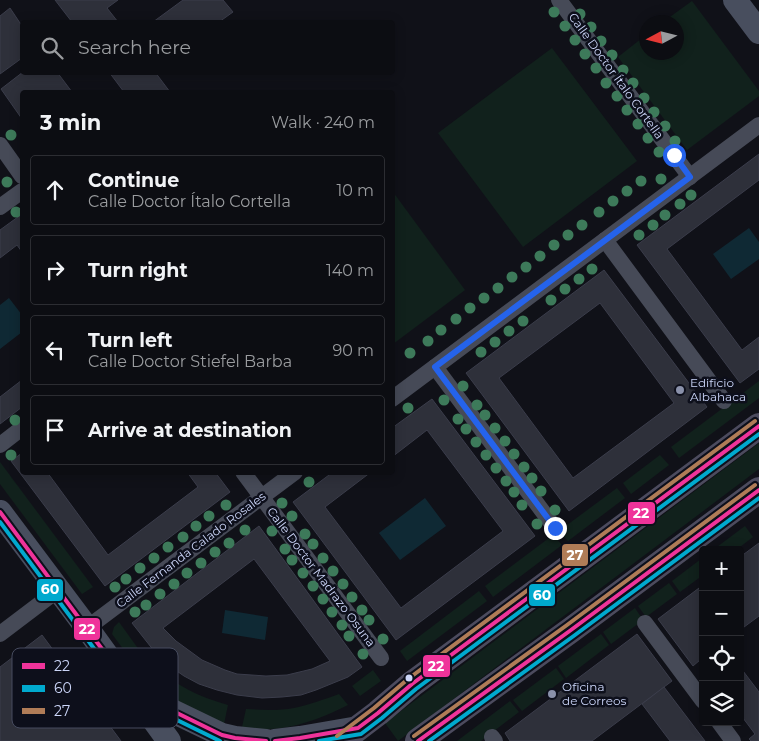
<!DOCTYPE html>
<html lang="en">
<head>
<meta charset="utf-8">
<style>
  :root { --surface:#0c0d12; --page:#15161b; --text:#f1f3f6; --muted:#9a9c9f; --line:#2c2d32 }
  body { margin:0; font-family:Montserrat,sans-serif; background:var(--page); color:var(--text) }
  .controls { position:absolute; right:15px; bottom:15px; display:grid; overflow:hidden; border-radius:5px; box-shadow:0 2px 12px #0003 }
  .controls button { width:45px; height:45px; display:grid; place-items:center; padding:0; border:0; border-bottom:1px solid var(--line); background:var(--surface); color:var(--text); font:25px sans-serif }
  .compass { position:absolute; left:639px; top:15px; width:45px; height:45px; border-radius:50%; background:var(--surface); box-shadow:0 2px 12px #0003; rotate:263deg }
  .stop { position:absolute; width:15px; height:15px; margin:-11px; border:4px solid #2563eb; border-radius:50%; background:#fff }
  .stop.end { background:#2563eb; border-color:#fff; box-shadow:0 1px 5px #0008 }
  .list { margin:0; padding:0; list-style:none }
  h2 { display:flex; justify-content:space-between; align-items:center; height:65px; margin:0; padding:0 20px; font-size:21px }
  h2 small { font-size:16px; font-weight:400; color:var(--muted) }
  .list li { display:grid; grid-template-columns:32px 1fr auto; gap:15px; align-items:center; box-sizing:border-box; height:70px; margin:0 10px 10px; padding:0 10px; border:1px solid var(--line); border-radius:5px }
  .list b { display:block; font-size:19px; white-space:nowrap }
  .list p { margin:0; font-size:16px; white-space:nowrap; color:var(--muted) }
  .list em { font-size:16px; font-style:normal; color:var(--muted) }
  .icon { flex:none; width:28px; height:28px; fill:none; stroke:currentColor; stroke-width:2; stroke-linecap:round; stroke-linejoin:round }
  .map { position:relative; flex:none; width:759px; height:741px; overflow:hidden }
  .search { position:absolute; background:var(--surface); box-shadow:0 2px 12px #0003; left:20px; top:20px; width:375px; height:55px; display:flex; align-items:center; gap:12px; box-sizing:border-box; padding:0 18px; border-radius:5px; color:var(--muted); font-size:19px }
  .panel { position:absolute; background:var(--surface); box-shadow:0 2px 12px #0003; left:20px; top:90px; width:375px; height:385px; border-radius:5px }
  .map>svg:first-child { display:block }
  .green { fill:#11211c }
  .water { fill:#0f2934 }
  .building { fill:#2e303a; stroke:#3b3d4b; fill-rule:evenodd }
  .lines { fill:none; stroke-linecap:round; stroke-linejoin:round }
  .street { stroke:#464a57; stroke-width:16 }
  .secondary { stroke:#484e5e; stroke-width:24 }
  .primary { stroke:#4c4b5e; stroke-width:26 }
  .bus-1-casing { stroke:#0d0f1b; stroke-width:8 }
  .bus-2-casing { stroke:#0d0f1b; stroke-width:8 }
  .bus-3-casing { stroke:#0d0f1b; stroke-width:8 }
  .bus-1 { stroke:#ef339a; stroke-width:4 }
  .bus-2 { stroke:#00a9ce; stroke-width:4 }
  .bus-3 { stroke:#b07c57; stroke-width:4 }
  .tree { fill:#3d7a5a }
  .route { stroke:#2563eb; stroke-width:6 }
  .poi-dot { fill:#8a91aa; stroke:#0d0f1b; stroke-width:2 }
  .bus-dot { fill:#ccd6f9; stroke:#0d0f1b; stroke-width:2 }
  .labels { text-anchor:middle; stroke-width:5; stroke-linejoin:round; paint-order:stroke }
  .street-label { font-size:12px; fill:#ccd6f9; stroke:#0d0f1b }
  .poi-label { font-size:12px; fill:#ccd6f9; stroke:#0d0f1b; text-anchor:start }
  .key { fill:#0d0f1b; stroke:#464b5e; stroke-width:1 }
  .key-label { font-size:14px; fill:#ccd6f9 }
  .line-badge { stroke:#0d0f1b; stroke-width:2 }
  .badge-label { font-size:14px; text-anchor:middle; font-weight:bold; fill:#fff }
</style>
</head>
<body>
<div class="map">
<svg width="759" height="741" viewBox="0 0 759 741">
  <rect width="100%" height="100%" fill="#101118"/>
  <g class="green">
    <polygon points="692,1 759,91 759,96 687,150 618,57 646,35 646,52 676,52 676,22 663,22"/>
    <polygon points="552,48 637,161 523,247 438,133"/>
    <polygon points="393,192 465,290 393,344"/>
    <polygon points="759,381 759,398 679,458 671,447"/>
    <polygon points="759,443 759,469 398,741 385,723"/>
    <polygon points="660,455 669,465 631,494 623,483"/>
    <polygon points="0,462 93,587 82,594 0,484"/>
    <polygon points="617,488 625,498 568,541 559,531"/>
    <polygon points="745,526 753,537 736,550 713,550"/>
    <polygon points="553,535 562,545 493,597 485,586"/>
    <polygon points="701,559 703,560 703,575 680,592 672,581"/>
    <polygon points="669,583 677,594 646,617 638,606"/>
    <polygon points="479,591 487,601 407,661 400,651"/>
    <polygon points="635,608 643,620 611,644 603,632"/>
    <polygon points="119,622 142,654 132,661 112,634 114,627"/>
    <polygon points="601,634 609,645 566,678 558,666"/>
    <path d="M 153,665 C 177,686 197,696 228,705 L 224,724 L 178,704 L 159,690 L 142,673 Z"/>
    <polygon points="556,668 564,679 522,711 513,700"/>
    <polygon points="373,670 381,681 360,696 352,686"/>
    <path d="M 339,694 L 348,705 C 328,715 304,725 282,728 C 269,730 255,729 242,727 L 246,709 C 262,710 278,711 294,708 C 309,705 325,699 339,694 Z"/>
    <polygon points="510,701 519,712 481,741 457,741"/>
  </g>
  <g class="water">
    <polygon points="749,228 759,242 759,259 731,279 713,254"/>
    <polygon points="9,298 22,315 22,332 0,349 0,305"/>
    <polygon points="425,498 446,526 400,560 379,533"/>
    <polygon points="225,610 268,617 265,640 222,633"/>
  </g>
  <g class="building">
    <polygon points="55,0 118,0 107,8 118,22 72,22"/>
    <polygon points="183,0 223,0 233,12 219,22 153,22"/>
    <polygon points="10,8 22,26 22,58 0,74 0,16"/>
    <polygon points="23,72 57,72 72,92 22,92 22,119 1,89"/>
    <polygon points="109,72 155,72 170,92 124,92"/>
    <polygon points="759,154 759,180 667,249 742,350 759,337 759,369 740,383 637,245"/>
    <polygon points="22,214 22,252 17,245 0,258 0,230"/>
    <path d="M 604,270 L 707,407 L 569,511 L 466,373 ZM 600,303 L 674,403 L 573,478 L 499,378 Z"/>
    <polygon points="22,380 22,407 0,424 0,397"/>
    <polygon points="432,399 535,536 396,640 293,502 333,472 371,472 325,507 401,608 503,531 427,430 392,457 392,428"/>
    <polygon points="22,453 22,472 47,472 108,555 198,487 187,472 215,472 230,492 105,586 11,461"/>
    <path d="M 259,526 L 362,667 L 348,677 L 316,690 L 301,695 L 282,697 L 262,698 L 237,695 L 217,690 L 199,684 L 184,676 L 171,667 L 158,656 L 132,623 ZM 254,559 L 330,661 L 312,669 L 287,675 L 266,676 L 237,674 L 225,670 L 202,660 L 176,641 L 163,628 Z"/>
    <polygon points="759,543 759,616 740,630 740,557"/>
    <polygon points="703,585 703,663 700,660 693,666 658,619"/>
    <polygon points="637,634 672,681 592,741 510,741 505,733"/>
    <polygon points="42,635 121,741 0,741 0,667"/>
    <polygon points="740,667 759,692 759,741 751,741 749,739 755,734 740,714"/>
    <polygon points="664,687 705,741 670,741 642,704"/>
  </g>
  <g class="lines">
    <g class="street">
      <polyline points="559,0 690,177"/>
      <polyline points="0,145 22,176"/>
      <polyline points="0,207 22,191"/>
      <polyline points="605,240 724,401"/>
      <polyline points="435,367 555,528"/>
      <polyline points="392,399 759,125"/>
      <polyline points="0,445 22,428"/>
      <polyline points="243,472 381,658"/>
      <polyline points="645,623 703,701"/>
      <polyline points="87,628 295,472"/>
      <polyline points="0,634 58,590"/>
      <polyline points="719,722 733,741"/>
      <polyline points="492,737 495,741"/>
    </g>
    <g class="secondary">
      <polyline points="735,0 759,32"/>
      <polyline points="0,512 87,628 169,741"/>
      <polyline points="137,694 222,735 235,738 266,741"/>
      <polyline points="275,741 300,738 358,728"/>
    </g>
    <g class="primary">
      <polyline points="341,741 378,713 412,684 759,426"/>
      <polyline points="418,741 571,630 759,490"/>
    </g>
    <defs>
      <g id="bus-1">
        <polyline points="0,512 134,692 222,735 235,738 266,741"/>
        <polyline points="275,741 300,738 358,728 378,713 412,684 759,426"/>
        <polyline points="418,741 571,630 759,490"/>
      </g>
      <g id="bus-2">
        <polyline points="0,522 130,697 220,741"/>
        <polyline points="319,741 361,734 382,718 416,689 759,434"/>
        <polyline points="429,741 575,635 759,498"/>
      </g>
      <g id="bus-3">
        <polyline points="337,736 374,708 408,679 755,421"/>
        <polyline points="414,736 567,625 755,485"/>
      </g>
    </defs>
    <use href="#bus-1" class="bus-1-casing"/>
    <use href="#bus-2" class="bus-2-casing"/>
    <use href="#bus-3" class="bus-3-casing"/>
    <use href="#bus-1" class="bus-1"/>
    <use href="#bus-2" class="bus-2"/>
    <use href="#bus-3" class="bus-3"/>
  </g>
  <g class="tree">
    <circle cx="554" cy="12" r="5.5"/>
    <circle cx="580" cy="14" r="5.5"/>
    <circle cx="565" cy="26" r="5.5"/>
    <circle cx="591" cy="27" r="5.5"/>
    <circle cx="575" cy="40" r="5.5"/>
    <circle cx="601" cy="41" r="5.5"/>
    <circle cx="585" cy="54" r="5.5"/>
    <circle cx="612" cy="55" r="5.5"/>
    <circle cx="596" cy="68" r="5.5"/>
    <circle cx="623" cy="70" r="5.5"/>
    <circle cx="606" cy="83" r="5.5"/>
    <circle cx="633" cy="83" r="5.5"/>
    <circle cx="617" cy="96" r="5.5"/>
    <circle cx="644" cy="98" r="5.5"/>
    <circle cx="627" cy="110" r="5.5"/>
    <circle cx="654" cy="112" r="5.5"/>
    <circle cx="638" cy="124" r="5.5"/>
    <circle cx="665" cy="126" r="5.5"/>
    <circle cx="11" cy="135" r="5.5"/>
    <circle cx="648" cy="138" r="5.5"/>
    <circle cx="675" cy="141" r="5.5"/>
    <circle cx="659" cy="152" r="5.5"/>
    <circle cx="661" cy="179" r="5.5"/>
    <circle cx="641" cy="181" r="5.5"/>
    <circle cx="7" cy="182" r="5.5"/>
    <circle cx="627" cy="191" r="5.5"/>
    <circle cx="691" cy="195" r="5.5"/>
    <circle cx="613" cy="201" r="5.5"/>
    <circle cx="680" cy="204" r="5.5"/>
    <circle cx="16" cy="212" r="5.5"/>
    <circle cx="599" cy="212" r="5.5"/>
    <circle cx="665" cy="215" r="5.5"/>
    <circle cx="582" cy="225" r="5.5"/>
    <circle cx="653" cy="225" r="5.5"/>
    <circle cx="568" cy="235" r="5.5"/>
    <circle cx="639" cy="235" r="5.5"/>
    <circle cx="554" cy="245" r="5.5"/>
    <circle cx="540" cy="256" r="5.5"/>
    <circle cx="526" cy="267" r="5.5"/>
    <circle cx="592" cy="269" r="5.5"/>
    <circle cx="512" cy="277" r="5.5"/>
    <circle cx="579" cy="279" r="5.5"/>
    <circle cx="498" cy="288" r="5.5"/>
    <circle cx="565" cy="289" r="5.5"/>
    <circle cx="484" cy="298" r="5.5"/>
    <circle cx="551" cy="300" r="5.5"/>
    <circle cx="470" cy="308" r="5.5"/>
    <circle cx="456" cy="319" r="5.5"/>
    <circle cx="523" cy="321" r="5.5"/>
    <circle cx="441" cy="330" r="5.5"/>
    <circle cx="509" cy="331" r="5.5"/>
    <circle cx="428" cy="341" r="5.5"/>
    <circle cx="495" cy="342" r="5.5"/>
    <circle cx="481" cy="352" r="5.5"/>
    <circle cx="410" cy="353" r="5.5"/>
    <circle cx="463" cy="386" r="5.5"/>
    <circle cx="444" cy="400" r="5.5"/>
    <circle cx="477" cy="405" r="5.5"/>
    <circle cx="408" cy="408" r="5.5"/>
    <circle cx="485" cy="415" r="5.5"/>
    <circle cx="458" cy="419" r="5.5"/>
    <circle cx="15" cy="420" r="5.5"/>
    <circle cx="495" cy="428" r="5.5"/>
    <circle cx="466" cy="429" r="5.5"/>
    <circle cx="505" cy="441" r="5.5"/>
    <circle cx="476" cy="442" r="5.5"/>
    <circle cx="514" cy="454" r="5.5"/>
    <circle cx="11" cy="455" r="5.5"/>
    <circle cx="486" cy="455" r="5.5"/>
    <circle cx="524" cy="467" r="5.5"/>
    <circle cx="496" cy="468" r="5.5"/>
    <circle cx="532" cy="478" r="5.5"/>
    <circle cx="506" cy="481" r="5.5"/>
    <circle cx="309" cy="482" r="5.5"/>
    <circle cx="541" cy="491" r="5.5"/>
    <circle cx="514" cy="492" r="5.5"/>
    <circle cx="282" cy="503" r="5.5"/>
    <circle cx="226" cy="505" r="5.5"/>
    <circle cx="522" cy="505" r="5.5"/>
    <circle cx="555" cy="510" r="5.5"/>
    <circle cx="209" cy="516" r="5.5"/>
    <circle cx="292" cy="516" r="5.5"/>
    <circle cx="537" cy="524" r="5.5"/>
    <circle cx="196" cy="526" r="5.5"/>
    <circle cx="245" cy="530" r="5.5"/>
    <circle cx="272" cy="531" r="5.5"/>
    <circle cx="305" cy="534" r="5.5"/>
    <circle cx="183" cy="537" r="5.5"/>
    <circle cx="229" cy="543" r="5.5"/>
    <circle cx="313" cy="544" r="5.5"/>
    <circle cx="168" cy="547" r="5.5"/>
    <circle cx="285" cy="549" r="5.5"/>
    <circle cx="215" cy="552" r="5.5"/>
    <circle cx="154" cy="558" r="5.5"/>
    <circle cx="323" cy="558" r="5.5"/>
    <circle cx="292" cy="560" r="5.5"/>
    <circle cx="201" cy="563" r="5.5"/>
    <circle cx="140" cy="568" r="5.5"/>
    <circle cx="333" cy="571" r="5.5"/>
    <circle cx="187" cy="573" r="5.5"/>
    <circle cx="303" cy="573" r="5.5"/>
    <circle cx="126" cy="579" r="5.5"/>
    <circle cx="174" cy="584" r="5.5"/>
    <circle cx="343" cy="584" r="5.5"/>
    <circle cx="313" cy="586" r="5.5"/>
    <circle cx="115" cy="587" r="5.5"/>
    <circle cx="160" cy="594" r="5.5"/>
    <circle cx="352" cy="597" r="5.5"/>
    <circle cx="323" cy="599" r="5.5"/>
    <circle cx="146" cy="605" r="5.5"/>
    <circle cx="362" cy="610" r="5.5"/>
    <circle cx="135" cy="612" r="5.5"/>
    <circle cx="332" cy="612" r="5.5"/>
    <circle cx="369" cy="620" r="5.5"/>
    <circle cx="342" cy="625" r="5.5"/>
    <circle cx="349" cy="636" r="5.5"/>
    <circle cx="383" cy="639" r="5.5"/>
    <circle cx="363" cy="654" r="5.5"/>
  </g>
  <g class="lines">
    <polyline class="route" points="555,528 435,367 690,177 674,155"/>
  </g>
  <g class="poi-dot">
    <circle cx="680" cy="390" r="5"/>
    <circle cx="552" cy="694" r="5"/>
  </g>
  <circle class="bus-dot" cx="409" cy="678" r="4.5"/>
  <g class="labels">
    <g class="street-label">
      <text transform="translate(616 76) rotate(54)" y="4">Calle Doctor Ítalo Cortella</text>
      <text transform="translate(191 550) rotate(-37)" y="4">Calle Fernanda Calado Rosales</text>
      <text transform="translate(321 577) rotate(53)" y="4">Calle Doctor Madrazo Osuna</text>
    </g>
    <g class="poi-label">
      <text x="690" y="387">Edificio<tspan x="690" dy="14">Albahaca</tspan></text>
      <text x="562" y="691">Oficina<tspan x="562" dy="14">de Correos</tspan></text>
    </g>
  </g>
  <rect x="12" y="648" width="166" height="80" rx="8" class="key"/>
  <rect x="22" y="663" width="23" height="6" fill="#ef339a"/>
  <rect x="22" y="685" width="23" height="7" fill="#00a9ce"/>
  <rect x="22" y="708" width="23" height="6" fill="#b07c57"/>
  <g class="key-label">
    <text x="54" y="671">22</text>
    <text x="54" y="693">60</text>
    <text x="54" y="716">27</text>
  </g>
  <g class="line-badge">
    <rect x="627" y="501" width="29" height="24" rx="5" fill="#ef339a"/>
    <rect x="561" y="543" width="28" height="24" rx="5" fill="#b07c57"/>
    <rect x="36" y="578" width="28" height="24" rx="5" fill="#00a9ce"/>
    <rect x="528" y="583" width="28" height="24" rx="5" fill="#00a9ce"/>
    <rect x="73" y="617" width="28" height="24" rx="5" fill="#ef339a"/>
    <rect x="422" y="654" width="29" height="24" rx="5" fill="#ef339a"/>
  </g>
  <g class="badge-label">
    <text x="641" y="518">22</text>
    <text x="575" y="560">27</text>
    <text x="50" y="594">60</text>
    <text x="542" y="600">60</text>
    <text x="87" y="634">22</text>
    <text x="436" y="671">22</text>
  </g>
</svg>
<div class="controls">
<button>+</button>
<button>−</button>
<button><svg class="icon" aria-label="locate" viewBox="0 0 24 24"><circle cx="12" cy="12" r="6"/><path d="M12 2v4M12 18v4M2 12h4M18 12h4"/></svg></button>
<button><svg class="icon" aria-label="layers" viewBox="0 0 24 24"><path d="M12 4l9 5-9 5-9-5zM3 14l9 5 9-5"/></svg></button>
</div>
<svg class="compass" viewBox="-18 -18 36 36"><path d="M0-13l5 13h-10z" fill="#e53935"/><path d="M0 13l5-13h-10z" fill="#9a9c9f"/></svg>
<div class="stop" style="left:674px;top:155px"></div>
<div class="stop end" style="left:555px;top:528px"></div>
<div class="search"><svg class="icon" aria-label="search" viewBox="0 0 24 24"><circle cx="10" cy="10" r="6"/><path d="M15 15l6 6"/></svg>Search here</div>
<section class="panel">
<h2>3 min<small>Walk · 240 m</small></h2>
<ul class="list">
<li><svg class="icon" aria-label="ahead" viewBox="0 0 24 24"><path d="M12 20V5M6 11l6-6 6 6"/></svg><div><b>Continue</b><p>Calle Doctor Ítalo Cortella</p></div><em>10 m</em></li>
<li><svg class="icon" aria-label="right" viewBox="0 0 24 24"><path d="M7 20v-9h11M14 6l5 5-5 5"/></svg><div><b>Turn right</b></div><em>140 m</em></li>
<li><svg class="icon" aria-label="left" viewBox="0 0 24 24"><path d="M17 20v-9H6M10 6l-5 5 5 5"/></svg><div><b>Turn left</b><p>Calle Doctor Stiefel Barba</p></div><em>90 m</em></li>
<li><svg class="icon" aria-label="arrive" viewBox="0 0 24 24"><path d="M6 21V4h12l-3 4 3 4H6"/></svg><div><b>Arrive at destination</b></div></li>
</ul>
</section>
</div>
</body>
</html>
